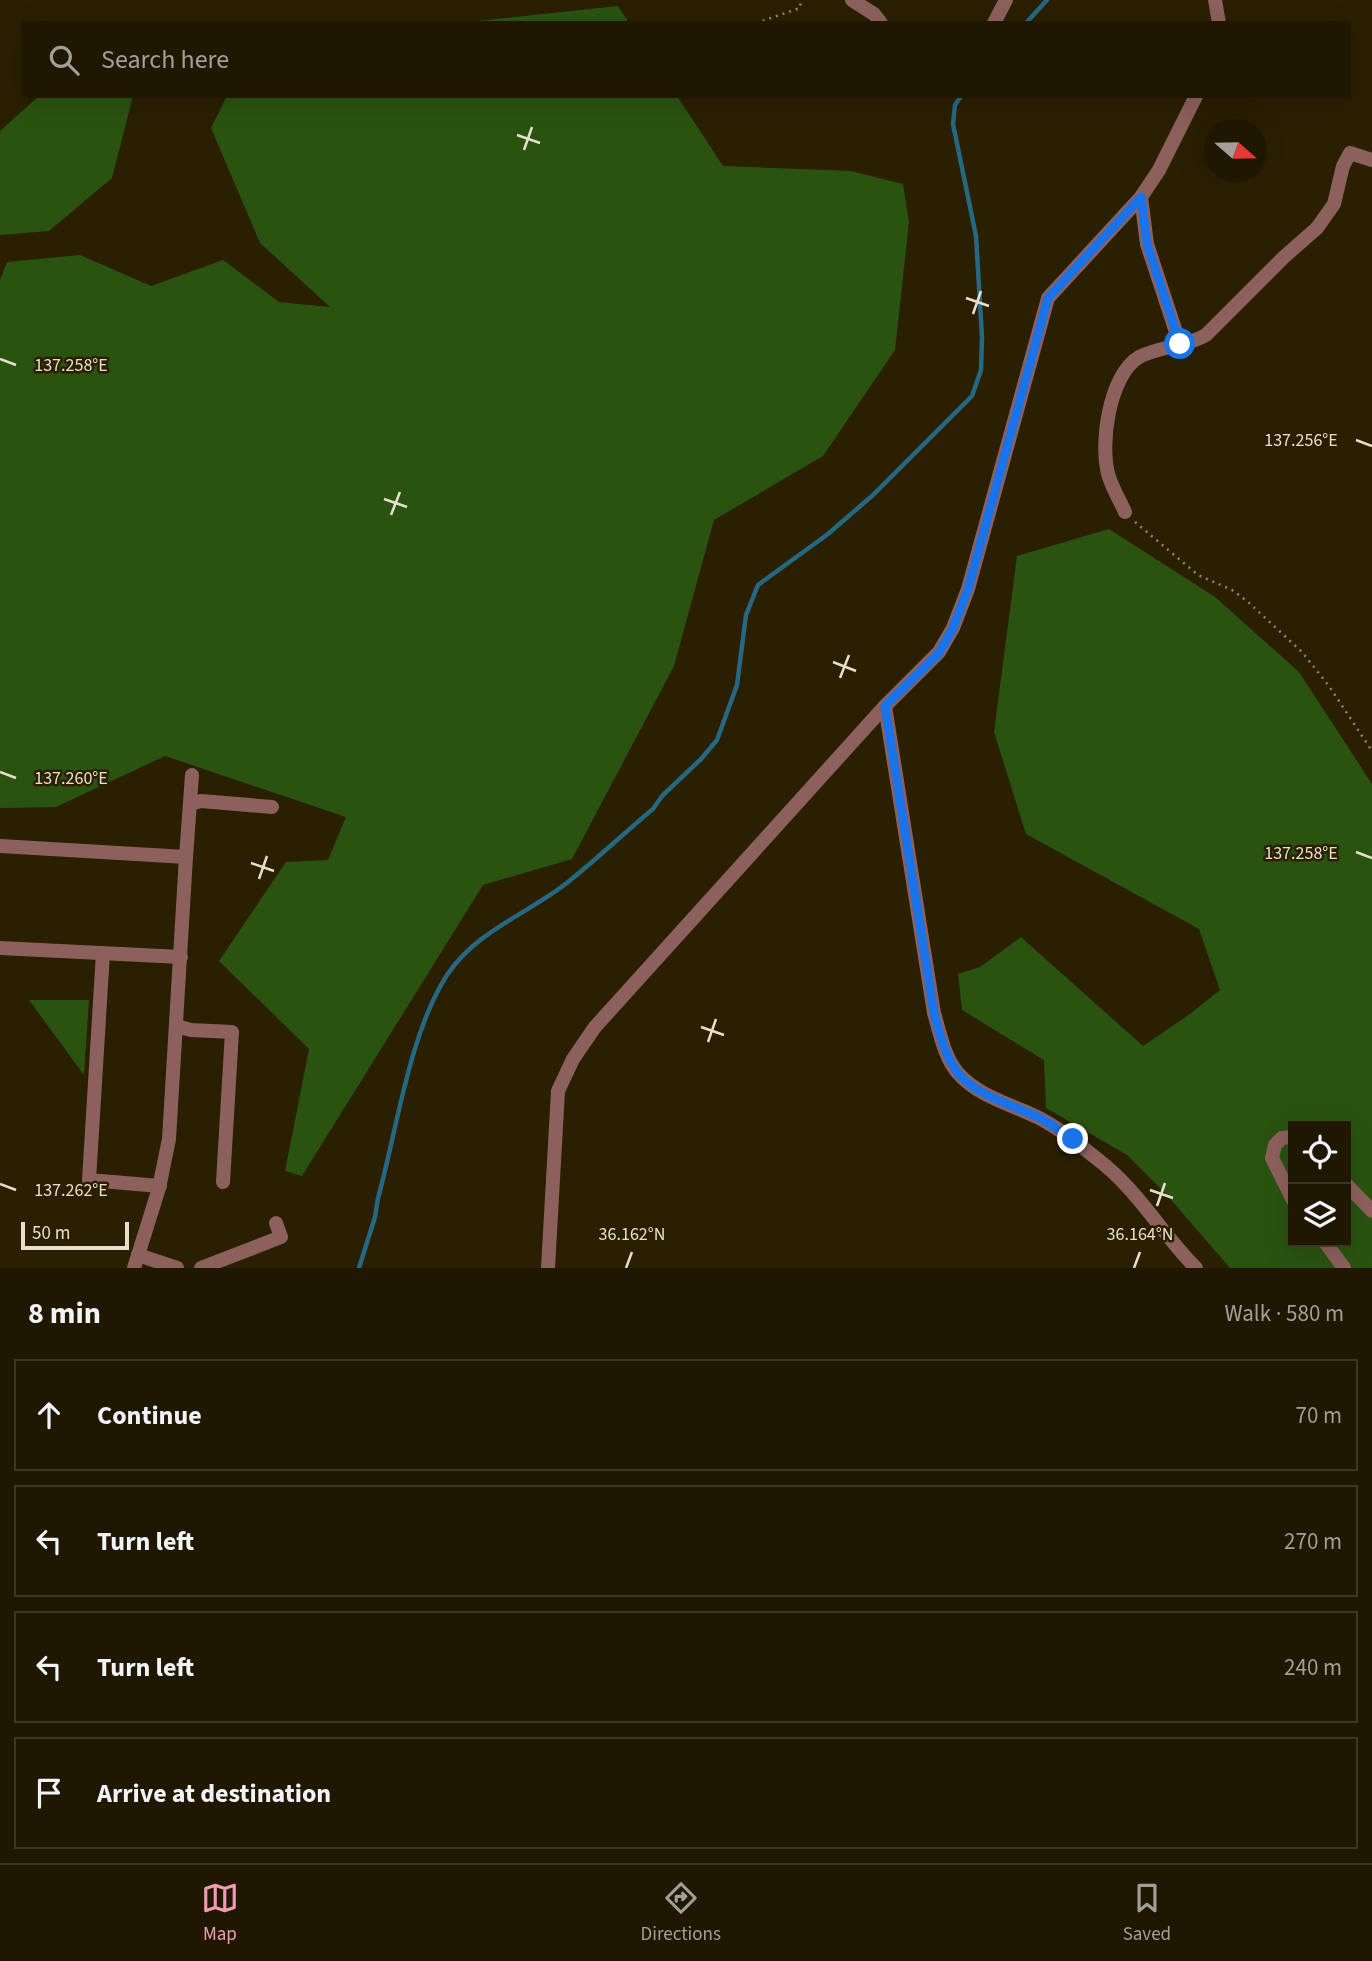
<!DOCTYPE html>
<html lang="en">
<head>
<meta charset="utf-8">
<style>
  :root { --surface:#201701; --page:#28200b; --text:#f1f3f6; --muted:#a29f99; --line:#3d3623; --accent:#f19ab3 }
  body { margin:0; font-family:"Source Sans 3",sans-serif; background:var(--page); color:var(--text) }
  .controls { position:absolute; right:21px; bottom:21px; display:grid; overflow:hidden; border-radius:0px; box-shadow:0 7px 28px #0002 }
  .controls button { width:63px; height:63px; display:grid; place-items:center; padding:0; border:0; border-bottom:2px solid var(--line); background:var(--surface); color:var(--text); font:35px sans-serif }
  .compass { position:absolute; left:1204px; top:119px; width:63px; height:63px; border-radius:50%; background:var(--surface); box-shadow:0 7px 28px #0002; rotate:110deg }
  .scale { position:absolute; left:21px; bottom:18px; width:108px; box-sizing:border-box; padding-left:7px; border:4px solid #e6dfce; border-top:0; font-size:19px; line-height:24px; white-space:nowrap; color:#e6dfce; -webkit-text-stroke:5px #2a1f01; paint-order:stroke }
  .stop { position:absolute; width:21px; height:21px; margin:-16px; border:5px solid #1a73e8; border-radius:50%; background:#fff }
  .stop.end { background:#1a73e8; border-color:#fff; box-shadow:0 2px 7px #0008 }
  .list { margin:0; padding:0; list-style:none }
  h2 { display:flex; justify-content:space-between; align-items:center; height:91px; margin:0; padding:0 28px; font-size:30px }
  h2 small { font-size:23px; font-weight:400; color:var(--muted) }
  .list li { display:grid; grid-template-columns:46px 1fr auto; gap:21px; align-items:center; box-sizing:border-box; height:112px; margin:0 14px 14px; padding:0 14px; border:2px solid var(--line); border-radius:0px }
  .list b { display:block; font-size:26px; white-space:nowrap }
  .list em { font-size:23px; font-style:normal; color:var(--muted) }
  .icon { flex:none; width:38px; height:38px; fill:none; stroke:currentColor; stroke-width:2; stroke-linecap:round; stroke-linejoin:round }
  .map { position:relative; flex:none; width:1372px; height:1268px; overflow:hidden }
  .search { position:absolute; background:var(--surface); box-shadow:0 7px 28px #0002; left:21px; right:21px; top:21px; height:77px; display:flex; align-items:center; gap:18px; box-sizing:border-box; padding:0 24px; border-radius:0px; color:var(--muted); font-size:26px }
  .sheet { height:595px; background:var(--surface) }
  nav { display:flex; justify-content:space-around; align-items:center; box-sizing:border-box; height:98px; border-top:2px solid var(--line); background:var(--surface); font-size:19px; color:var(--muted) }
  nav a { display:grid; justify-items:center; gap:4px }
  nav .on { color:var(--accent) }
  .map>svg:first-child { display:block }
  .green { fill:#2a5310; fill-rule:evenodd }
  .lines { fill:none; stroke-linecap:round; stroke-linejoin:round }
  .stream { stroke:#266882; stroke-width:4.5 }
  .path { stroke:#8f866f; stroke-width:2.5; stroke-dasharray:2 5; stroke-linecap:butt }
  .minor { stroke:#8c605d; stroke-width:14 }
  .tertiary { stroke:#8c605d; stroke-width:14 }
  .route { stroke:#1a73e8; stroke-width:9 }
  .ticks { fill:none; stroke:#e6dfce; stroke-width:2.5 }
  .ticks-label { font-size:18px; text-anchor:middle; fill:#e6dfce; stroke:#2a1f01; stroke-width:5; stroke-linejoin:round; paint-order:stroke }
</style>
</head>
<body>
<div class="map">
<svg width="1372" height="1268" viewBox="0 0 1372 1268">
  <rect width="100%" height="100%" fill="#2a1f01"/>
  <g class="green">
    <polygon points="618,6 629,23 458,23"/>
    <polygon points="39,96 133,96 112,178 49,231 0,235 0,131"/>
    <polygon points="227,96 677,96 723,166 851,171 903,184 909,222 895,350 823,456 714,520 674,666 572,859 483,885 302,1176 285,1171 309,1049 219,961 286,862 328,860 346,817 165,756 56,807 0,808 0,280 7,262 80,255 151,286 223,260 279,302 330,307 260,243 211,128"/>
    <path d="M 1109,529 L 1215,597 L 1299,672 L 1372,784 L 1372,1268 L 1230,1268 L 1166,1194 L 1127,1155 L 1046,1108 L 1044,1060 L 962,1010 L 958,974 L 980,967 L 1021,937 L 1143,1046 L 1190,1014 L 1220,990 L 1199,929 L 1026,834 L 994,732 L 1017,556 ZM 1293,1126 L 1346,1126 L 1346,1242 L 1293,1242 Z"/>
    <polygon points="29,1000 89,1000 84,1075"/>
  </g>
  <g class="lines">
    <g class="stream">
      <polyline points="1026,23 1047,0"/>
      <path d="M 359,1268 L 375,1217 L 378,1198 C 397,1130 409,1034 447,975 C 477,930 528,914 568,882 C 597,859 624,833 653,809 L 662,796 L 701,759 L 717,740 L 737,685 L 746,615 L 758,585 L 828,534 L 873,495 L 972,396 L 981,370 L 982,337 L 976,236 L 953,124 L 955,105 L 961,96"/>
    </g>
    <g class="path">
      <polyline points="756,23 800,8 801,0"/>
      <polyline points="1135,522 1198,575 1232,590 1247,601 1302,652 1329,686 1372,751"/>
    </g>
    <g class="minor">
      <polyline points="852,0 874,14 881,23"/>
      <polyline points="994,23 1006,0"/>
      <polyline points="1141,197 1147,244 1180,344"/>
      <path d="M 1125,512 C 1120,501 1113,489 1109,477 C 1099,446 1109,375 1139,357 C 1160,346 1186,347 1206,335 L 1284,257 L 1317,228 L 1334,204 L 1343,166 L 1350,153 L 1372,160"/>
      <path d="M 885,706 L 934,1013 C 940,1033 944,1056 957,1072 C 978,1097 1014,1105 1041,1119 C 1065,1132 1086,1150 1107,1167 C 1141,1196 1164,1236 1196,1268"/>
      <polyline points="190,804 201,801 272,807"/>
      <polyline points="0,846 186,857 169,1139 159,1188 134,1268"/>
      <polyline points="186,857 192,775"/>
      <polyline points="0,948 181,957"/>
      <polyline points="103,953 89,1180 160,1186"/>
      <polyline points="176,1026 191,1030 232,1032 223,1182"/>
      <polyline points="1293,1137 1282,1138 1275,1145 1272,1158 1293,1200"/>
      <polyline points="1346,1184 1372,1211"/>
      <polyline points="1325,1242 1344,1268"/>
      <polyline points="138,1255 177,1268"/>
      <polyline points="201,1268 281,1237 276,1223"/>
    </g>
    <g class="tertiary">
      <polyline points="1215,0 1219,23"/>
      <polyline points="548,1268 558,1091 573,1059 595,1027 885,706 939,652 953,628 968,589 1048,298 1141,197 1159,170 1196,96"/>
    </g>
  </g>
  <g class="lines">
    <path class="route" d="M 1073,1139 C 1062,1132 1051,1124 1040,1118 C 1014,1105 972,1095 955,1069 C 944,1052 939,1032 934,1013 L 885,706 L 939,653 L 953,628 L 968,589 L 1048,298 L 1141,197 L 1147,244 L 1180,344"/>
  </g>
  <path class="ticks" d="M 517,135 L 540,143M 524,150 L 532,127M 966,298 L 989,306M 973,314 L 981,291M 0,359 L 16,365M 1356,440 L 1372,446M 384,499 L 407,507M 391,515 L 400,492M 833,662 L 856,671M 840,678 L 849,655M 0,772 L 16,778M 1356,852 L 1372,858M 251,863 L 274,871M 259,879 L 267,856M 701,1027 L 724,1035M 708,1042 L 716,1019M 0,1184 L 16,1190M 1150,1190 L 1173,1198M 1157,1206 L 1165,1183M 626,1268 L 632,1252M 1134,1268 L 1140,1252"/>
  <g class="ticks-label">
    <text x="71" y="371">137.258°E</text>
    <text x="1301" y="446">137.256°E</text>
    <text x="71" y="784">137.260°E</text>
    <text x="1301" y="859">137.258°E</text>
    <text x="71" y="1196">137.262°E</text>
    <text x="632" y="1240">36.162°N</text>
    <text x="1140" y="1240">36.164°N</text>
  </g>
</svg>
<div class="controls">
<button><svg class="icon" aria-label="locate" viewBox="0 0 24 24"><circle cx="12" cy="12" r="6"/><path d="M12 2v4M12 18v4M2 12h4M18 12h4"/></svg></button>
<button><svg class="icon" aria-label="layers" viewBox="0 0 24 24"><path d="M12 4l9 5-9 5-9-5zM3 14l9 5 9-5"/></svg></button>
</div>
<svg class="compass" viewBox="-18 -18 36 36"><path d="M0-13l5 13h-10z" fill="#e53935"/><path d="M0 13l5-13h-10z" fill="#a29f99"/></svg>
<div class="scale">50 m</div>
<div class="stop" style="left:1180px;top:344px"></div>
<div class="stop end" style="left:1073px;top:1139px"></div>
<div class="search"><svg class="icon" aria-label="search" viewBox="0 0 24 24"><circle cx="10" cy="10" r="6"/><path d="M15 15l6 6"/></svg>Search here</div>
</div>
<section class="sheet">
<h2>8 min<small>Walk · 580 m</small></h2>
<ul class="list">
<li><svg class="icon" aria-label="ahead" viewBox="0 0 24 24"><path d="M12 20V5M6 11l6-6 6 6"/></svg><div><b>Continue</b></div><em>70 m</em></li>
<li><svg class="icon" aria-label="left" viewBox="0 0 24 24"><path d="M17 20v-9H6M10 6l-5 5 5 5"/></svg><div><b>Turn left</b></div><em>270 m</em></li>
<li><svg class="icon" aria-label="left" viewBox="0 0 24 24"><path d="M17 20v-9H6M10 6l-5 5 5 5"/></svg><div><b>Turn left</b></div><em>240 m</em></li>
<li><svg class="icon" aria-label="arrive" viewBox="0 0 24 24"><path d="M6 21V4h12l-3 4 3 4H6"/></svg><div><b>Arrive at destination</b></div></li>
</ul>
</section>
<nav>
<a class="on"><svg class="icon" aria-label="map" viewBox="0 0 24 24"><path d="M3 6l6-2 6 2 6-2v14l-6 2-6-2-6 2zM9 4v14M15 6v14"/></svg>Map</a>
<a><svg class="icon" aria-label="directions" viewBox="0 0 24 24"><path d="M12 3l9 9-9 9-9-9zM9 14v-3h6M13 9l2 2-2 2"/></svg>Directions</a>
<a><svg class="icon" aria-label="saved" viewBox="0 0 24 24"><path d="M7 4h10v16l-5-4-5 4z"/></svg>Saved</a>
</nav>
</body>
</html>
